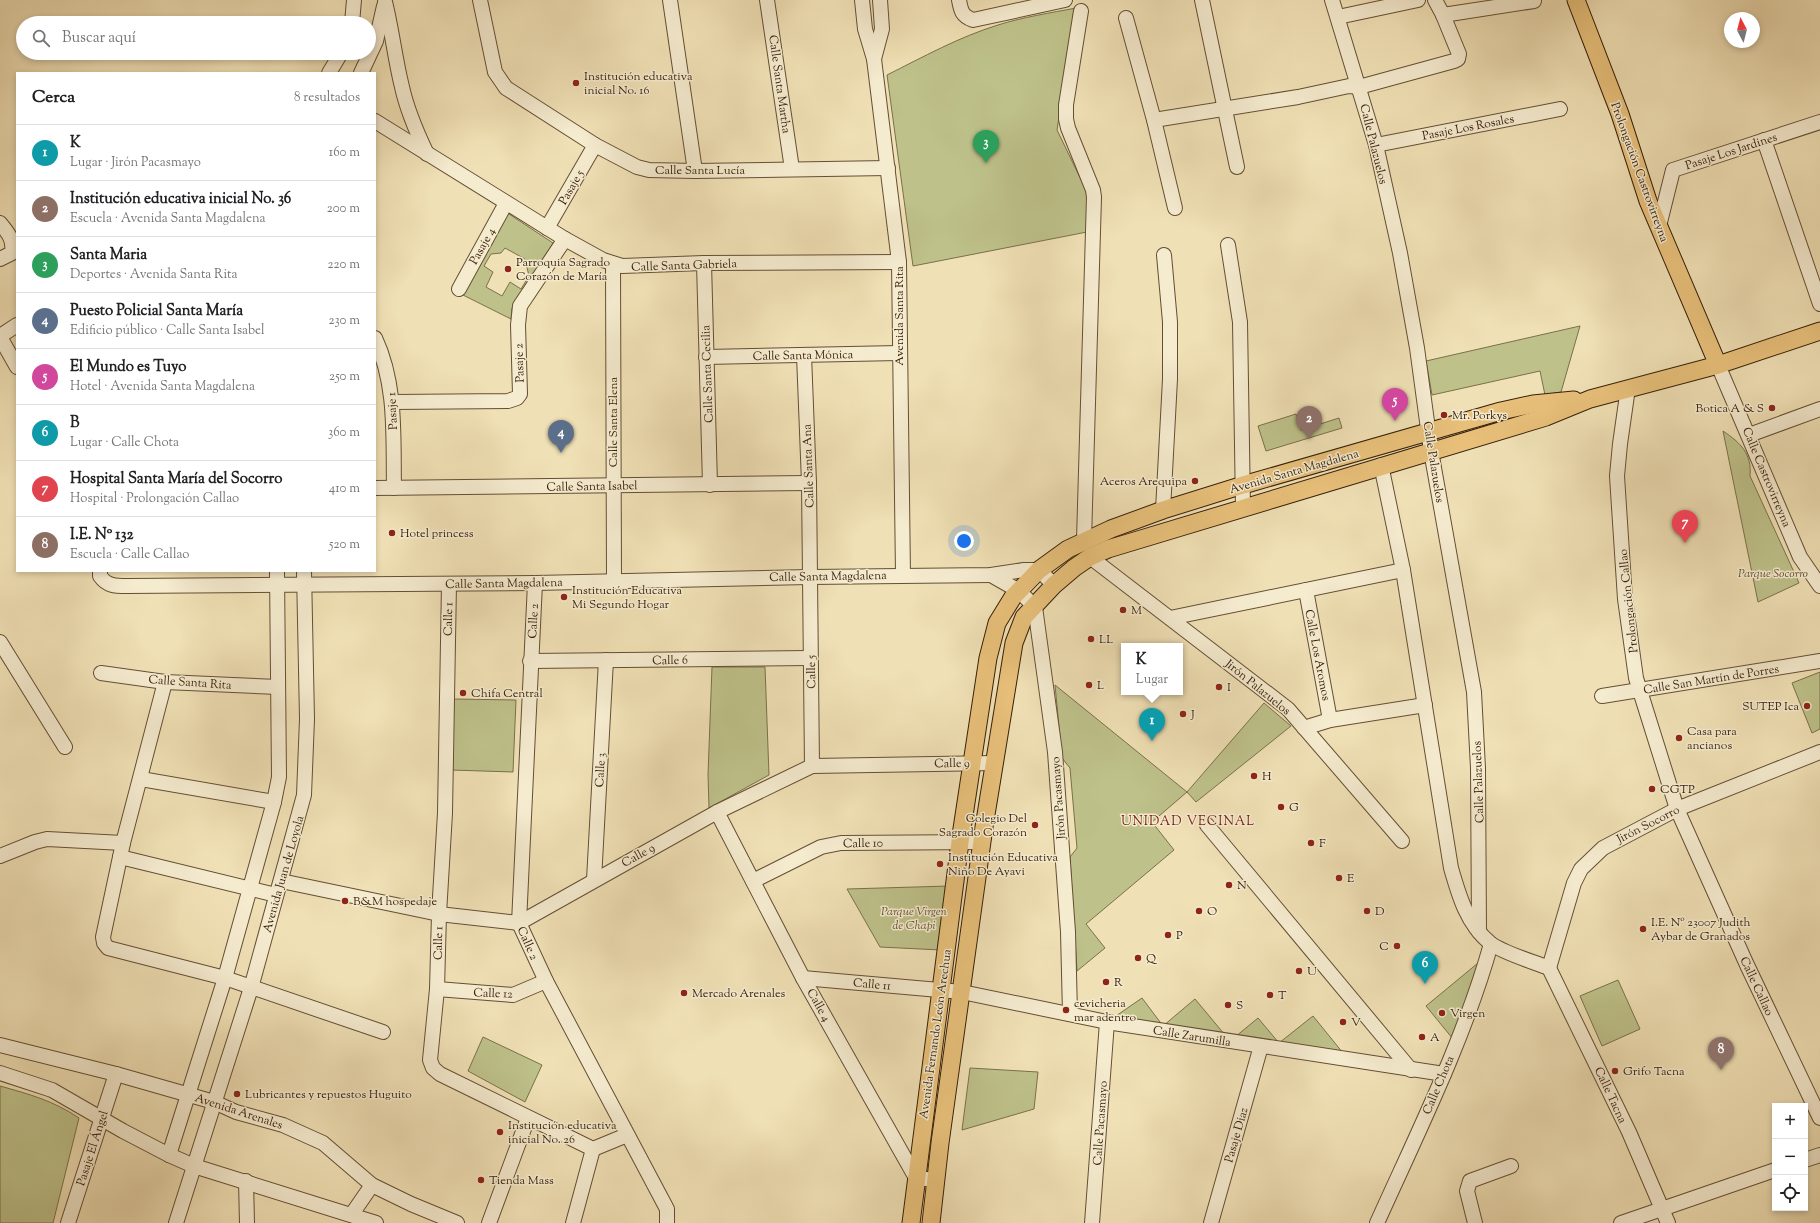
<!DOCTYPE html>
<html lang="es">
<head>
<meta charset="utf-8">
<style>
  :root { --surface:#fff; --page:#f6f6f6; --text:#202124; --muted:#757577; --line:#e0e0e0; --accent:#d93025 }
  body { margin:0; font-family:"Sorts Mill Goudy",serif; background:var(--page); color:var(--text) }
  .controls { position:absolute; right:12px; bottom:12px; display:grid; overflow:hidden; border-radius:0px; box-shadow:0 2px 6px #0003 }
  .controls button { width:36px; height:36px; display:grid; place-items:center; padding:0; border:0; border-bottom:1px solid var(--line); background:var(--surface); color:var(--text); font:20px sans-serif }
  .compass { position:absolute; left:1724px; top:12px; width:36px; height:36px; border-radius:50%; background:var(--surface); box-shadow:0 2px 6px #0003; rotate:353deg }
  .you { position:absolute; left:964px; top:541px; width:14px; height:14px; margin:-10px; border:3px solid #fff; border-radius:50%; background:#1a73e8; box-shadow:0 0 0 6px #1a73e833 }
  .badge { display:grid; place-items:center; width:26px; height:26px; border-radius:50%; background:var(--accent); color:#fff; font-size:13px; font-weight:700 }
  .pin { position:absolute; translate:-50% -33px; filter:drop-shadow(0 1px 2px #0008) }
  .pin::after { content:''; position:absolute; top:21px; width:14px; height:12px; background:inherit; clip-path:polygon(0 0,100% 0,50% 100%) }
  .popup { position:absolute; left:1121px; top:643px; width:62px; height:52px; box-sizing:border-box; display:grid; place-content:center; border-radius:0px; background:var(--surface); filter:drop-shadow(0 1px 3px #0005); font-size:13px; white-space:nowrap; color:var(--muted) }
  .popup b { font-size:15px; color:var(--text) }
  .popup::after { content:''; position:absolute; left:50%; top:100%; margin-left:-8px; border:8px solid transparent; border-top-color:var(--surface) }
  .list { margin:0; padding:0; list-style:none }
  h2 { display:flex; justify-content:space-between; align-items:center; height:52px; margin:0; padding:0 16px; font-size:17px }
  h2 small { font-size:13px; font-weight:400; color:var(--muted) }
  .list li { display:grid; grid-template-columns:26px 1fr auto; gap:12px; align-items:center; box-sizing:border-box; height:56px; padding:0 16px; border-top:1px solid var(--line) }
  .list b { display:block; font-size:15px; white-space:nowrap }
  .list p { margin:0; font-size:13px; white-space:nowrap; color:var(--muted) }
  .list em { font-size:13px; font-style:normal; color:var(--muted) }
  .icon { flex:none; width:22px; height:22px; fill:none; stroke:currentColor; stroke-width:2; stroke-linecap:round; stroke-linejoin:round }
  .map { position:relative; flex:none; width:1820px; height:1223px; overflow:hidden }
  .search { position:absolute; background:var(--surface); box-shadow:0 2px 6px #0003; left:16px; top:16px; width:360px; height:44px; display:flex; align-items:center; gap:10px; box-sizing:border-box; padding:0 14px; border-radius:22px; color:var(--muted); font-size:15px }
  .panel { position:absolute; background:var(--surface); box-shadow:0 2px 6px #0003; left:16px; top:72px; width:360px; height:500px; border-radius:0px }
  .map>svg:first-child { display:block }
  .green { fill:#bec18a; stroke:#7a704a; fill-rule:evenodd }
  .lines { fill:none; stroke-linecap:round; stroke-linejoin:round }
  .minor-casing { stroke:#644f34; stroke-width:16 }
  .major-casing { stroke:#361f09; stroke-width:19 }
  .minor { stroke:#f5ebcf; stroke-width:14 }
  .major { stroke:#e8c07a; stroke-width:17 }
  .poi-dot { fill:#8f2418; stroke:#f5ebcf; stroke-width:1.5 }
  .labels { text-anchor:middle; stroke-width:3; stroke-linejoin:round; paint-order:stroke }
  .poi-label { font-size:12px; fill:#361f09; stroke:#f5ebcf; text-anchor:start }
  .street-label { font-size:12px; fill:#361f09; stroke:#f5ebcf }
  .park-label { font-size:12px; font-style:italic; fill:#5f5030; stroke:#f5ebcf }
  .neighbourhood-label { font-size:13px; letter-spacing:1px; fill:#7a1f14; stroke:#f5ebcf }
</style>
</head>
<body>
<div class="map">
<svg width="1820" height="1223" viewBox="0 0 1820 1223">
  <rect width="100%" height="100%" fill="#f0e0b5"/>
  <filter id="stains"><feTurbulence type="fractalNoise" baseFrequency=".005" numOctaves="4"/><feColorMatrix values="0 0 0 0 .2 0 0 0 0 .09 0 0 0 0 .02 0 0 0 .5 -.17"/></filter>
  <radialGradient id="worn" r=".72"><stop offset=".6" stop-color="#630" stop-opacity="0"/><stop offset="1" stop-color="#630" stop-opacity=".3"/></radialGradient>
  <g class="green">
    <path d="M 1076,8 L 1057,130 L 1089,196 L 1087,232 L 913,266 L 887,75 C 923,57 959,37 998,25 C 1023,17 1050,13 1076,8 Z"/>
    <path d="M 506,212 L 553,243 L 512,308 L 511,319 L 461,294 ZM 505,248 L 525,259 L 529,276 L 521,289 L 510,282 L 502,296 L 486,287 L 493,272 L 484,266 L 491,254 L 501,253 Z"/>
    <polygon points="1580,326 1561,392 1545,395 1540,371 1432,395 1426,361"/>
    <polygon points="1296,414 1301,430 1339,418 1342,428 1266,451 1258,426"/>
    <path d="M 1723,431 C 1741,443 1752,454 1750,476 L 1799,583 L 1758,602 Z"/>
    <polygon points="712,667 765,667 769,775 709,808 708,775"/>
    <polygon points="1820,672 1820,729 1812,733 1792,683"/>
    <polygon points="1055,685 1187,792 1264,703 1291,726 1196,802 1187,792 1152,822 1174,850 1086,924 1105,948 1077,971 1070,857 1077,848 1070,768 1062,758"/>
    <polygon points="453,699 516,700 513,772 451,770"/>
    <polygon points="949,886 941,950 880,947 847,889"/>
    <polygon points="1478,963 1453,1039 1426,1006"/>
    <polygon points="1618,980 1640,1029 1602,1046 1580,996"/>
    <polygon points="1142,998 1163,1026 1195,999 1225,1035 1113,1018"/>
    <polygon points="1313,1016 1343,1053 1235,1037 1258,1018 1279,1043"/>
    <polygon points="483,1037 542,1065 525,1102 468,1071"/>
    <polygon points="970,1068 1038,1072 1034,1109 962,1130"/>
    <path d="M 0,1086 C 29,1094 54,1101 79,1118 L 53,1223 L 0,1223 Z"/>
  </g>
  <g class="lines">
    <defs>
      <g id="minor">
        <polyline points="480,0 495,72 506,88 595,145 637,167 649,170 695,171 888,168"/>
        <polyline points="670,0 695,171"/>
        <polyline points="767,0 792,169"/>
        <polyline points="862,0 865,29 874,59 899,262 903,575"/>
        <path d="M 959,0 C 961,11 962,16 973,20 L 1065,0"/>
        <polyline points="1202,0 1237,167"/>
        <polyline points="1332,0 1376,145 1400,253 1417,348 1431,451 1474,692 1478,768 1479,932"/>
        <polyline points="1435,0 1443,15 1534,1"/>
        <path d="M 385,2 C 392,30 395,59 402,87 C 407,110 417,133 427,154"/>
        <polyline points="1081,11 1066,105 1066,119 1068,128 1093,190 1094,197 1084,540"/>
        <polyline points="1338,17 1418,0"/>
        <polyline points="1126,18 1154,120 1298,97 1349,86 1359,87 1454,61 1458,59 1459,54 1443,15"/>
        <polyline points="352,23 354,0"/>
        <polyline points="874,59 882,29 880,0"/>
        <polyline points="329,73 341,53"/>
        <polyline points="361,73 376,41 384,6"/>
        <polyline points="1154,120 1175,208"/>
        <polyline points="375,121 565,239 603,260 622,266 704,263 899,262"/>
        <polyline points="1764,140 1820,304"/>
        <polyline points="1376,145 1560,109"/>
        <path d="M 0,223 C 8,233 14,239 12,253 L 0,259"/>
        <polyline points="1659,226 1673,170 1820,122"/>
        <polyline points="547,228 595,145"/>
        <polyline points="1228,245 1240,322 1243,507"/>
        <polyline points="704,263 710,485"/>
        <polyline points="613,264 614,581"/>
        <polyline points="459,289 506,203"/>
        <polyline points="0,336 17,325"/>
        <polyline points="0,337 17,367"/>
        <path d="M 375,338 C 397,385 393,437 394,488"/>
        <polyline points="804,355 809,483 812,766"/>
        <polyline points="706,357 899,353"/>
        <polyline points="1718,365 1800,557 1820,586"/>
        <polyline points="1628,388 1620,444 1617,476 1625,599 1636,678 1677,809 1747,965 1820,1118"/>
        <polyline points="393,402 508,401 517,398 520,394 518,325 520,306 565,239"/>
        <polyline points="1749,435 1820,409"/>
        <path d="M 1381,465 L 1403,570 L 1451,868 C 1459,896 1467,924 1490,943 C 1503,953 1534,962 1549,968"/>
        <polyline points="375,488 809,483"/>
        <polyline points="1163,510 1170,379 1170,322 1164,255"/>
        <polyline points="1090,557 1288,709 1402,841"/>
        <path d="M 100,571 L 100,576 C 107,586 115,586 127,586 L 535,583 L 810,577 L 991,575 L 1024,570 L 1039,570 L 1054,585"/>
        <polyline points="991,575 1019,591 1035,607 1055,752 1068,932 1070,1014"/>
        <polyline points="535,583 519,923 546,981 667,1209 667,1223"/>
        <polyline points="449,584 445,813 439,914 437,989 430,1060 433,1068 440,1074 593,1149 627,1135"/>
        <polyline points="1306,590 1330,720"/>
        <polyline points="1170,618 1403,570"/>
        <polyline points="0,642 65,747"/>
        <polyline points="530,661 810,658"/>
        <polyline points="101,673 165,682 278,687"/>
        <polyline points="165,682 123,843 103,937 104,943 108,948 225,978 383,1032"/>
        <polyline points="1602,696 1820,661"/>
        <polyline points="1304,728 1330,720 1425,705"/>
        <polyline points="141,779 274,802"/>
        <polyline points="717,812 803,978 916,1178 936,1180"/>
        <polyline points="1207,825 1411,1070"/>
        <polyline points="0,856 35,842 47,839 123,843"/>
        <polyline points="120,857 276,895"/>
        <polyline points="594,880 606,660"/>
        <polyline points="281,881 439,914 519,923 717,812 812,766 995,763"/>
        <polyline points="753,881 821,847 841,843 982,842"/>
        <polyline points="1549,968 1574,883 1581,869 1603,848 1677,809 1820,752"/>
        <polyline points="1549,968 1629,1132 1668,1223"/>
        <polyline points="803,978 962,992 1107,1022 1444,1074"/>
        <polyline points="437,989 513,995 546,981"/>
        <polyline points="0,1045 116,1074 214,1102 236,1112 283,1125 323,1143 372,1185 411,1204 457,1223"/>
        <polyline points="0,1073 52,1090 123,1131 169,1155 194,1166 376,1223"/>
        <polyline points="169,1155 225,978 274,802 279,777 277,571"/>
        <polyline points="1805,1160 1820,1155"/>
        <polyline points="246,1181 247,1223"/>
        <polyline points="352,1214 372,1185"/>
        <polyline points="68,1223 116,1074"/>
        <polyline points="176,1223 251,988 304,795 307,719 304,571"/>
        <polyline points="489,1223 528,1118"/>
        <polyline points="573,1223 593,1149"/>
        <polyline points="1092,1223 1107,1022"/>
        <polyline points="1211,1223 1261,1046"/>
        <path d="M 1377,1223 C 1418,1132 1464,1040 1491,944"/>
        <polyline points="1475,1223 1467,1191 1470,1181 1511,1166"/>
        <polyline points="1621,1223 1775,1170"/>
      </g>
      <g id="major">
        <polyline points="1576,0 1620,114 1648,201 1718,365"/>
        <polyline points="911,1223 960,842 988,658 997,623 1013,597 1039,570 1068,549 1111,529 1163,510 1243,485 1501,411 1533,404 1574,400"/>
        <polyline points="931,1223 940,1143 984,827 1014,643 1024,617 1054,585 1074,568 1090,557 1108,549 1546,417 1590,399 1718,365 1820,331"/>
      </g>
    </defs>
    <use href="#minor" class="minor-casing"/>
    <use href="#major" class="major-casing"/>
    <use href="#minor" class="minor"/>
    <use href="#major" class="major"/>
  </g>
  <g class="poi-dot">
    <circle cx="576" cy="83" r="4"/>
    <circle cx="508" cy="269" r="4"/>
    <circle cx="1772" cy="408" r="4"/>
    <circle cx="1444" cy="415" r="4"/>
    <circle cx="1195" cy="481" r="4"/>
    <circle cx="392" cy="533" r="4"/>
    <circle cx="564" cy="597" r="4"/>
    <circle cx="1123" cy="610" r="4"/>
    <circle cx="1091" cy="639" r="4"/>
    <circle cx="1089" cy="685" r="4"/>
    <circle cx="1219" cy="687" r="4"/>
    <circle cx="463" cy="693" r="4"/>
    <circle cx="1807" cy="706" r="4"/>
    <circle cx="1183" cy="714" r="4"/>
    <circle cx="1679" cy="738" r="4"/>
    <circle cx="1254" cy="776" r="4"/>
    <circle cx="1652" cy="789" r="4"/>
    <circle cx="1281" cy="807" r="4"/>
    <circle cx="1035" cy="825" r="4"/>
    <circle cx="1311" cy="843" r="4"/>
    <circle cx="940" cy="864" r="4"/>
    <circle cx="1339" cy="878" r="4"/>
    <circle cx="1229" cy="885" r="4"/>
    <circle cx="345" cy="901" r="4"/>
    <circle cx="1199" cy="911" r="4"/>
    <circle cx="1367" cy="911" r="4"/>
    <circle cx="1643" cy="929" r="4"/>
    <circle cx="1168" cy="935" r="4"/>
    <circle cx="1397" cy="946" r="4"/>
    <circle cx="1138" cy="958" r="4"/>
    <circle cx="1299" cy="971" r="4"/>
    <circle cx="1106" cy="982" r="4"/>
    <circle cx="684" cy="993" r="4"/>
    <circle cx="1270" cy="995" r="4"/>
    <circle cx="1228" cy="1005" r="4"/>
    <circle cx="1066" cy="1010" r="4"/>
    <circle cx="1442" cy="1013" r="4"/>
    <circle cx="1343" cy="1022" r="4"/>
    <circle cx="1422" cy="1037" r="4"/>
    <circle cx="1615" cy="1071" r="4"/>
    <circle cx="237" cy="1094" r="4"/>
    <circle cx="500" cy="1132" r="4"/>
    <circle cx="481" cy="1180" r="4"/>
  </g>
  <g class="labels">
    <g class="poi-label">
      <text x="584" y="80">Institución educativa<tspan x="584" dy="14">inicial No. 16</tspan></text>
      <text x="516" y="266">Parroquia Sagrado<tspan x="516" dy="14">Corazón de María</tspan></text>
      <text x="1764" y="412" text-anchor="end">Botica A &amp; S</text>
      <text x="1452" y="419">Mr. Porkys</text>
      <text x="1187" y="485" text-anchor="end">Aceros Arequipa</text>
      <text x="400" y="537">Hotel princess</text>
      <text x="572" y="594">Institución Educativa<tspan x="572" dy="14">Mi Segundo Hogar</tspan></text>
      <text x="1131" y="614">M</text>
      <text x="1099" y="643">LL</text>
      <text x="1097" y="689">L</text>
      <text x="1227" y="691">I</text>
      <text x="471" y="697">Chifa Central</text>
      <text x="1799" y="710" text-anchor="end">SUTEP Ica</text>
      <text x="1191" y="718">J</text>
      <text x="1687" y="735">Casa para<tspan x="1687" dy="14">ancianos</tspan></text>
      <text x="1262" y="780">H</text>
      <text x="1660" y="793">CGTP</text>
      <text x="1289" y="811">G</text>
      <text x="1027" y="822" text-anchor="end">Colegio Del<tspan x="1027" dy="14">Sagrado Corazón</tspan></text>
      <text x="1319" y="847">F</text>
      <text x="948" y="861">Institución Educativa<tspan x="948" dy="14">Niño De Ayavi</tspan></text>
      <text x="1347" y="882">E</text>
      <text x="1237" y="889">N</text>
      <text x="353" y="905">B&amp;M hospedaje</text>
      <text x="1207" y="915">O</text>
      <text x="1375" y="915">D</text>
      <text x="1651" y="926">I.E. Nº 23007 Judith<tspan x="1651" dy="14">Aybar de Granados</tspan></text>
      <text x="1176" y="939">P</text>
      <text x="1389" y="950" text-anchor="end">C</text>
      <text x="1146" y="962">Q</text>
      <text x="1307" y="975">U</text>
      <text x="1114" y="986">R</text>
      <text x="692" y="997">Mercado Arenales</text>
      <text x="1278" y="999">T</text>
      <text x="1074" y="1007">cevicheria<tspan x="1074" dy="14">mar adentro</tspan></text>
      <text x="1236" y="1009">S</text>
      <text x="1450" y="1017">Virgen</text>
      <text x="1351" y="1026">V</text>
      <text x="1430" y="1041">A</text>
      <text x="1623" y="1075">Grifo Tacna</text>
      <text x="245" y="1098">Lubricantes y repuestos Huguito</text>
      <text x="508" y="1129">Institución educativa<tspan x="508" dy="14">inicial No. 26</tspan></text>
      <text x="489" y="1184">Tienda Mass</text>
    </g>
    <g class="street-label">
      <text transform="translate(780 84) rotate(82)" y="4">Calle Santa Martha</text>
      <text transform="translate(1468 127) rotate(-11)" y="4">Pasaje Los Rosales</text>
      <text transform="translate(1374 144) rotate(76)" y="4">Calle Palazuelos</text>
      <text transform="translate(1731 151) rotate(-18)" y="4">Pasaje Los Jardines</text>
      <text x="700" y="174">Calle Santa Lucía</text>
      <text transform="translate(1640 172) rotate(70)" y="4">Prolongación Castrovirreyna</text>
      <text transform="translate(571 187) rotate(-60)" y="4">Pasaje 5</text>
      <text transform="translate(482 246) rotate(-61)" y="4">Pasaje 4</text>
      <text transform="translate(684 265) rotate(-2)" y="4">Calle Santa Gabriela</text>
      <text transform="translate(899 316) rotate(-90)" y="4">Avenida Santa Rita</text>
      <text transform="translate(803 355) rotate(-1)" y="4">Calle Santa Mónica</text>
      <text transform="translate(519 363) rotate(-92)" y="4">Pasaje 2</text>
      <text transform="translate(707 374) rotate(-92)" y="4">Calle Santa Cecilia</text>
      <text transform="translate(392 411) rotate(-93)" y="4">Pasaje 1</text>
      <text transform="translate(613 422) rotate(-90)" y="4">Calle Santa Elena</text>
      <text transform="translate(1434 462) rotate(81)" y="4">Calle Palazuelos</text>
      <text transform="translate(808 466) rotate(-92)" y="4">Calle Santa Ana</text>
      <text transform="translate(1294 471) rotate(-16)" y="4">Avenida Santa Magdalena</text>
      <text transform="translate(1767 477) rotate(67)" y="4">Calle Castrovirreyna</text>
      <text transform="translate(592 486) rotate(-1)" y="4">Calle Santa Isabel</text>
      <text transform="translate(828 576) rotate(-1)" y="4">Calle Santa Magdalena</text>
      <text transform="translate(504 583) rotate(-1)" y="4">Calle Santa Magdalena</text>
      <text transform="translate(1628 601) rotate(-96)" y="4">Prolongación Callao</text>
      <text transform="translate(448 619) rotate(-89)" y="4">Calle 1</text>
      <text transform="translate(533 621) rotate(-87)" y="4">Calle 2</text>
      <text transform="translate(1318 655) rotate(79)" y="4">Calle Los Aromos</text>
      <text transform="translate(670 660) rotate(-1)" y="4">Calle 6</text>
      <text transform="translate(811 672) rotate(-91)" y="4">Calle 5</text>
      <text transform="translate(1711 679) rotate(-9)" y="4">Calle San Martín de Porres</text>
      <text transform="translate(190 682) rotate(4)" y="4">Calle Santa Rita</text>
      <text transform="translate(1258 687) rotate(39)" y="4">Jirón Palazuelos</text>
      <text transform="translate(952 763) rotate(-1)" y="4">Calle 9</text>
      <text transform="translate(600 770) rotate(-87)" y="4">Calle 3</text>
      <text transform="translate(1478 782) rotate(-92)" y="4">Calle Palazuelos</text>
      <text transform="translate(1058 798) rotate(-94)" y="4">Jirón Pacasmayo</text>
      <text transform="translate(1648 824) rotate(-27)" y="4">Jirón Socorro</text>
      <text transform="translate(863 843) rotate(-1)" y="4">Calle 10</text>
      <text transform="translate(638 855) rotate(-29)" y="4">Calle 9</text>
      <text transform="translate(283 874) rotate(-74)" y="4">Avenida Juan de Loyola</text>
      <text transform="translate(438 943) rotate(-89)" y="4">Calle 1</text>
      <text transform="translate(528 943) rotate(66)" y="4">Calle 2</text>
      <text transform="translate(872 984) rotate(5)" y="4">Calle 11</text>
      <text transform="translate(1757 986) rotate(65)" y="4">Calle Callao</text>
      <text transform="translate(493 993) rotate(2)" y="4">Calle 12</text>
      <text transform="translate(819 1005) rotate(61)" y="4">Calle 4</text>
      <text transform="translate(935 1034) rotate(-82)" y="4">Avenida Fernando León Arechua</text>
      <text transform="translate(1192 1036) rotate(9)" y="4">Calle Zarumilla</text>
      <text transform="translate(1438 1085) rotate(-67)" y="4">Calle Chota</text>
      <text transform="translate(1611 1095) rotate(65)" y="4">Calle Tacna</text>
      <text transform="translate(239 1111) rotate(18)" y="4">Avenida Arenales</text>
      <text transform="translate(1100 1123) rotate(-86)" y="4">Calle Pacasmayo</text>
      <text transform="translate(1236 1135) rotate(-74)" y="4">Pasaje Diaz</text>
      <text transform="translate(92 1148) rotate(-72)" y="4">Pasaje El Ángel</text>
    </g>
    <g class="park-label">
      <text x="1773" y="577">Parque Socorro</text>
      <text x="914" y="915">Parque Virgen<tspan x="914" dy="14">de Chapi</tspan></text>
    </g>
    <g class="neighbourhood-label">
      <text x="1188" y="825">UNIDAD VECINAL</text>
    </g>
  </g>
  <rect width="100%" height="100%" filter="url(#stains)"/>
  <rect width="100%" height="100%" fill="url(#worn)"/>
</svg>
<div class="controls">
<button>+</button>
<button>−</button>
<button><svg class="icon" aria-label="locate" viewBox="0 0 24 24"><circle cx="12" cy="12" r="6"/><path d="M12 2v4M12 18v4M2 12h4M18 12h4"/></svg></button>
</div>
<svg class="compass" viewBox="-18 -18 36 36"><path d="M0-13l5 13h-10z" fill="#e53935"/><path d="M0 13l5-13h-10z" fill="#757577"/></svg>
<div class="you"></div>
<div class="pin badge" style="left:1152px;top:741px;background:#0f9aa8">1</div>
<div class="popup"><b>K</b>Lugar</div>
<div class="pin badge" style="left:1309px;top:439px;background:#8d6e63">2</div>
<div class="pin badge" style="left:986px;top:163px;background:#2e9e5b">3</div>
<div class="pin badge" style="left:561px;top:453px;background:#5c6f8a">4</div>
<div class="pin badge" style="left:1395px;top:421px;background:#d1479c">5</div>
<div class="pin badge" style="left:1425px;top:984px;background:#0f9aa8">6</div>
<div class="pin badge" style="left:1685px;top:543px;background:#e0444e">7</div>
<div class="pin badge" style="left:1721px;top:1070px;background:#8d6e63">8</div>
<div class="search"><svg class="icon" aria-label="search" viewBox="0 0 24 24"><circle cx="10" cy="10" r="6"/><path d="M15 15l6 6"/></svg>Buscar aquí</div>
<section class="panel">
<h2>Cerca<small>8 resultados</small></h2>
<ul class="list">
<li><span class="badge" style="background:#0f9aa8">1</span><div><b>K</b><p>Lugar · Jirón Pacasmayo</p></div><em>160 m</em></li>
<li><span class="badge" style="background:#8d6e63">2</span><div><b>Institución educativa inicial No. 36</b><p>Escuela · Avenida Santa Magdalena</p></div><em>200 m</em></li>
<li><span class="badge" style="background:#2e9e5b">3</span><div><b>Santa Maria</b><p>Deportes · Avenida Santa Rita</p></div><em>220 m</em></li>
<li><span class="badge" style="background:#5c6f8a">4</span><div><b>Puesto Policial Santa María</b><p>Edificio público · Calle Santa Isabel</p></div><em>230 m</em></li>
<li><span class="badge" style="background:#d1479c">5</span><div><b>El Mundo es Tuyo</b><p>Hotel · Avenida Santa Magdalena</p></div><em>250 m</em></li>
<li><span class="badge" style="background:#0f9aa8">6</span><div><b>B</b><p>Lugar · Calle Chota</p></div><em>360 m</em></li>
<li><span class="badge" style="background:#e0444e">7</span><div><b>Hospital Santa María del Socorro</b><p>Hospital · Prolongación Callao</p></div><em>410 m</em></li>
<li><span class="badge" style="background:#8d6e63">8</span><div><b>I.E. Nº 132</b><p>Escuela · Calle Callao</p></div><em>520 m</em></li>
</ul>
</section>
</div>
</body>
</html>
